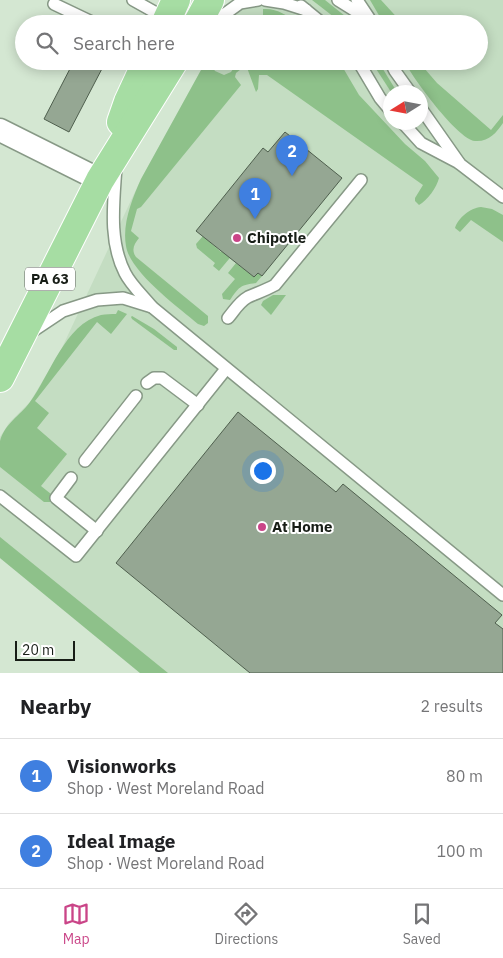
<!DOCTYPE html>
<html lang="en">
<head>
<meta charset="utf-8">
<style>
  :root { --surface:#fff; --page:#f2f2f2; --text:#202124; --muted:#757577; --line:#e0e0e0; --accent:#ca4588 }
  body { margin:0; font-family:"IBM Plex Sans",sans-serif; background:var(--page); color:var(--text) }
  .compass { position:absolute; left:383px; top:85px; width:45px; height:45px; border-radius:50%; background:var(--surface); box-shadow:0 2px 12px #0003; rotate:259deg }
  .scale { position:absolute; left:15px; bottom:12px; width:60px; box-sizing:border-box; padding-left:5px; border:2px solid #171d16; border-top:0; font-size:14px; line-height:18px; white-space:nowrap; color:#171d16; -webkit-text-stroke:4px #fff; paint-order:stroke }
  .you { position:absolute; left:262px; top:470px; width:18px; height:18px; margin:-12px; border:4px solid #fff; border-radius:50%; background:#1a73e8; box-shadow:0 0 0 8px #1a73e833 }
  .badge { display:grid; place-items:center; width:32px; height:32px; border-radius:50%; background:var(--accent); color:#fff; font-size:16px; font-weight:700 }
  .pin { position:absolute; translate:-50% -41px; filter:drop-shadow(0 1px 2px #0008) }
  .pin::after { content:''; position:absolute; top:26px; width:18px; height:15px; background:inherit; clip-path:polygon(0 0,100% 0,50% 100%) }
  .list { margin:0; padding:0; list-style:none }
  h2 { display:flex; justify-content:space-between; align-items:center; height:65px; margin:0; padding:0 20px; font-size:21px }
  h2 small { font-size:16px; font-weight:400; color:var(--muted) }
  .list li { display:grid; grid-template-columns:32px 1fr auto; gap:15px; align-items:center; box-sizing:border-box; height:75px; padding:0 20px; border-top:1px solid var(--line) }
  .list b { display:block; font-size:19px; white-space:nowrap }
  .list p { margin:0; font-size:16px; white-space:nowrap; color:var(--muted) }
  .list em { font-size:16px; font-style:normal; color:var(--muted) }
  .icon { flex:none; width:28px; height:28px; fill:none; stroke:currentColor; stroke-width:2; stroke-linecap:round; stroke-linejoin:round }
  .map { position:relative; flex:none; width:503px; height:673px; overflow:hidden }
  .search { position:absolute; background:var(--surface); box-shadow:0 2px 12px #0003; left:15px; right:15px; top:15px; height:55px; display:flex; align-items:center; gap:12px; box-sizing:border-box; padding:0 18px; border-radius:28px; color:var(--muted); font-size:19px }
  .sheet { height:215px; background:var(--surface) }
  nav { display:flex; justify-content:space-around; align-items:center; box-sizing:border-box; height:70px; border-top:1px solid var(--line); background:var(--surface); font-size:14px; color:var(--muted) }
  nav a { display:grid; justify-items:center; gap:2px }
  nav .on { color:var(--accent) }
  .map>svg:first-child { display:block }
  .built { fill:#c4ddc2; fill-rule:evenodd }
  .green { fill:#8ec18a }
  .building { fill:#95a793; stroke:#4f5f4e }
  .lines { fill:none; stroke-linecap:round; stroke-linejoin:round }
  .lane-casing { stroke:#879986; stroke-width:14 }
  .street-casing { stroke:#879986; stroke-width:25 }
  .primary-casing { stroke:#fff; stroke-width:30 }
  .lane { stroke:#fff; stroke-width:11 }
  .street { stroke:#fff; stroke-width:22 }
  .primary { stroke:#a6dda3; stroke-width:28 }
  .poi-dot { fill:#ca4588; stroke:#fff; stroke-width:2 }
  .labels { text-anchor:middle; stroke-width:4; stroke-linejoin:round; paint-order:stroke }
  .shield { fill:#fff; stroke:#5d615c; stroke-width:1 }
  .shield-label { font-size:14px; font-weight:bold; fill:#171d16 }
  .poi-label { font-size:15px; font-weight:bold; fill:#171d16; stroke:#fff; text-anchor:start }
</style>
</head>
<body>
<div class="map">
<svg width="503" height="673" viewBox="0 0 503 673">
  <rect width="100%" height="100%" fill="#d4e7d2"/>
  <path class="built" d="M 241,0 L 503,0 L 503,673 L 140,673 L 0,558 L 0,437 L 9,423 L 30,402 L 60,352 L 141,179 L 206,61 L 479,61 L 479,24 L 228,24 L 233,19 ZM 390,92 L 420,92 L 420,122 L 390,122 Z"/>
  <g class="green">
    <polygon points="312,0 325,0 355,24 343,24"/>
    <polygon points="370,0 381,0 403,24 384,24"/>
    <path d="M 263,9 C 277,8 287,15 298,24 L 228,24 L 233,19 L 239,23 L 263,15 Z"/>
    <path d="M 206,61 L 216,61 L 213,68 L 215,71 L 224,75 L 231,72 L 233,69 L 228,61 L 339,61 L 359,95 L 405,144 L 425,161 L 439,178 C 437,187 427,201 419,205 L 415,201 L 415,198 L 423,185 L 267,75 L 259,75 L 258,89 L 256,92 L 246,65 L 236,73 L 235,77 L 241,85 L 141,207 L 137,209 L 131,231 L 139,238 C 134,244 131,250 136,257 L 208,316 L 208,323 L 204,326 L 198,324 C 178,307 130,272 126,246 C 122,224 132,199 141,179 Z"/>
    <polygon points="371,61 378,61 397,92 391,92"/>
    <path d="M 404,61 L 418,61 L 437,83 L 491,130 L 503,115 L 503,123 C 496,133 489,142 475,141 C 457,139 413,78 404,61 Z"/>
    <path d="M 481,207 L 492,209 L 503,215 L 503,242 L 471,220 L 460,232 L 455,228 C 458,218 470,208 481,207 Z"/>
    <polygon points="203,236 221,252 226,247 234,253 219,271 213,266 215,263 197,248 196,244"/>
    <path d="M 236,263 L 254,277 L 258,273 L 262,276 L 256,283 C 240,285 239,287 230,300 L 223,299 L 222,294 L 235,279 L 228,273 Z"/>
    <polygon points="273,295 286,295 271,315 261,305 263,301"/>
    <path d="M 118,310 L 127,314 L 111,334 L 97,322 L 35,401 L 49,413 L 37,428 L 67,454 L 41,486 L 56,498 L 50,502 L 44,502 L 0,467 C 0,459 0,448 0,441 C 5,423 20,416 30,402 C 50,375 65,324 101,315 C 106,314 111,314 116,314 Z"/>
    <polygon points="132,316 154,329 177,347 177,350 174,350 132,319 131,317"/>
    <polygon points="0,537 168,673 140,673 0,558"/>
  </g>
  <g class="building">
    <polygon points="74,61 106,61 69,132 44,119"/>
    <polygon points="285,132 342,178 262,276 258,273 254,277 196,231 263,148 268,152"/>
    <polygon points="238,412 336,492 343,484 502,615 495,623 503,629 503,673 250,673 116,563"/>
  </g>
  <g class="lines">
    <defs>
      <g id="lane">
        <polyline points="133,0 167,19"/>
        <polyline points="265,0 284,3 306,10"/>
        <polyline points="338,0 370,20"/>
        <polyline points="357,0 369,18"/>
        <polyline points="54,4 96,24"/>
        <polyline points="301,6 323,24"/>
        <polyline points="211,24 240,3 258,0"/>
        <polyline points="358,61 380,98 390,110"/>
        <polyline points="390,61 395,71 410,92"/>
        <polyline points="420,107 460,164 503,197"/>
        <polyline points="402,122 421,143 459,163"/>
        <path d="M 116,166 C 114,201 108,240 125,273 C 131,285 143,296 152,307 L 503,595"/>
        <path d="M 228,318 C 234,311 239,302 248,297 C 257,293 266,290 275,285 L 361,180"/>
        <polyline points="30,333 63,311 97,300 123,298 152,307"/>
        <polyline points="147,383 154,378 162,378 198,405"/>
        <polyline points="85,461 136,396"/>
        <polyline points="71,478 56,498 97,531"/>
        <polyline points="0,496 76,556 226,369"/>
      </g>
      <polyline id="street" points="0,130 100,180"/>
      <g id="primary">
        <polyline points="165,24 176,0"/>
        <polyline points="197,24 210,0"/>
        <polyline points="121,122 128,102 147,61"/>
        <polyline points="0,378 100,180 174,61"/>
      </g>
    </defs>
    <use href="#lane" class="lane-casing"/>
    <use href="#street" class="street-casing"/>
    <use href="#primary" class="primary-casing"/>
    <use href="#lane" class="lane"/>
    <use href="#street" class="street"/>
    <use href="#primary" class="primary"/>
  </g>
  <g class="poi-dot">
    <circle cx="237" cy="238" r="5"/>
    <circle cx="262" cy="527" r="5"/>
  </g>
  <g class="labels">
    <rect class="shield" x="25" y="267.5" width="50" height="23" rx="4"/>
    <g class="shield-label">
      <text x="50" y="284">PA 63</text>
    </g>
    <g class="poi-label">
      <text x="247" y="243">Chipotle</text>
      <text x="272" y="532">At Home</text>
    </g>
  </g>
</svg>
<svg class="compass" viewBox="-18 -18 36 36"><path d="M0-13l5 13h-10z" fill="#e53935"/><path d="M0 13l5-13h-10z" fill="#757577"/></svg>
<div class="scale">20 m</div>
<div class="you"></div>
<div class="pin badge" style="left:255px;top:219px;background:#3f7fe0">1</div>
<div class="pin badge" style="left:292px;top:176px;background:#3f7fe0">2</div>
<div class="search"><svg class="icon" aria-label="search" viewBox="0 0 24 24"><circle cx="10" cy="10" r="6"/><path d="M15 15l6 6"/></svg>Search here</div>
</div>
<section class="sheet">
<h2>Nearby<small>2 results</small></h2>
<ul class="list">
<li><span class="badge" style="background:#3f7fe0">1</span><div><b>Visionworks</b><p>Shop · West Moreland Road</p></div><em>80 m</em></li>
<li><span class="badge" style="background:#3f7fe0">2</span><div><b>Ideal Image</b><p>Shop · West Moreland Road</p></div><em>100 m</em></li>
</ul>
</section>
<nav>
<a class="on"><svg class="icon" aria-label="map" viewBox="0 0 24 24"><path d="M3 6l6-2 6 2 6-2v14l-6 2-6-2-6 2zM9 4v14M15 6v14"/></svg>Map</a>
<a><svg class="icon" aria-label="directions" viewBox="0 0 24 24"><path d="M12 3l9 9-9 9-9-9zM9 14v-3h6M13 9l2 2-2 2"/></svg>Directions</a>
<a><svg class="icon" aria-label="saved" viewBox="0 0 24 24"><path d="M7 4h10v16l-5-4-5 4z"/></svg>Saved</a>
</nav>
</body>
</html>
